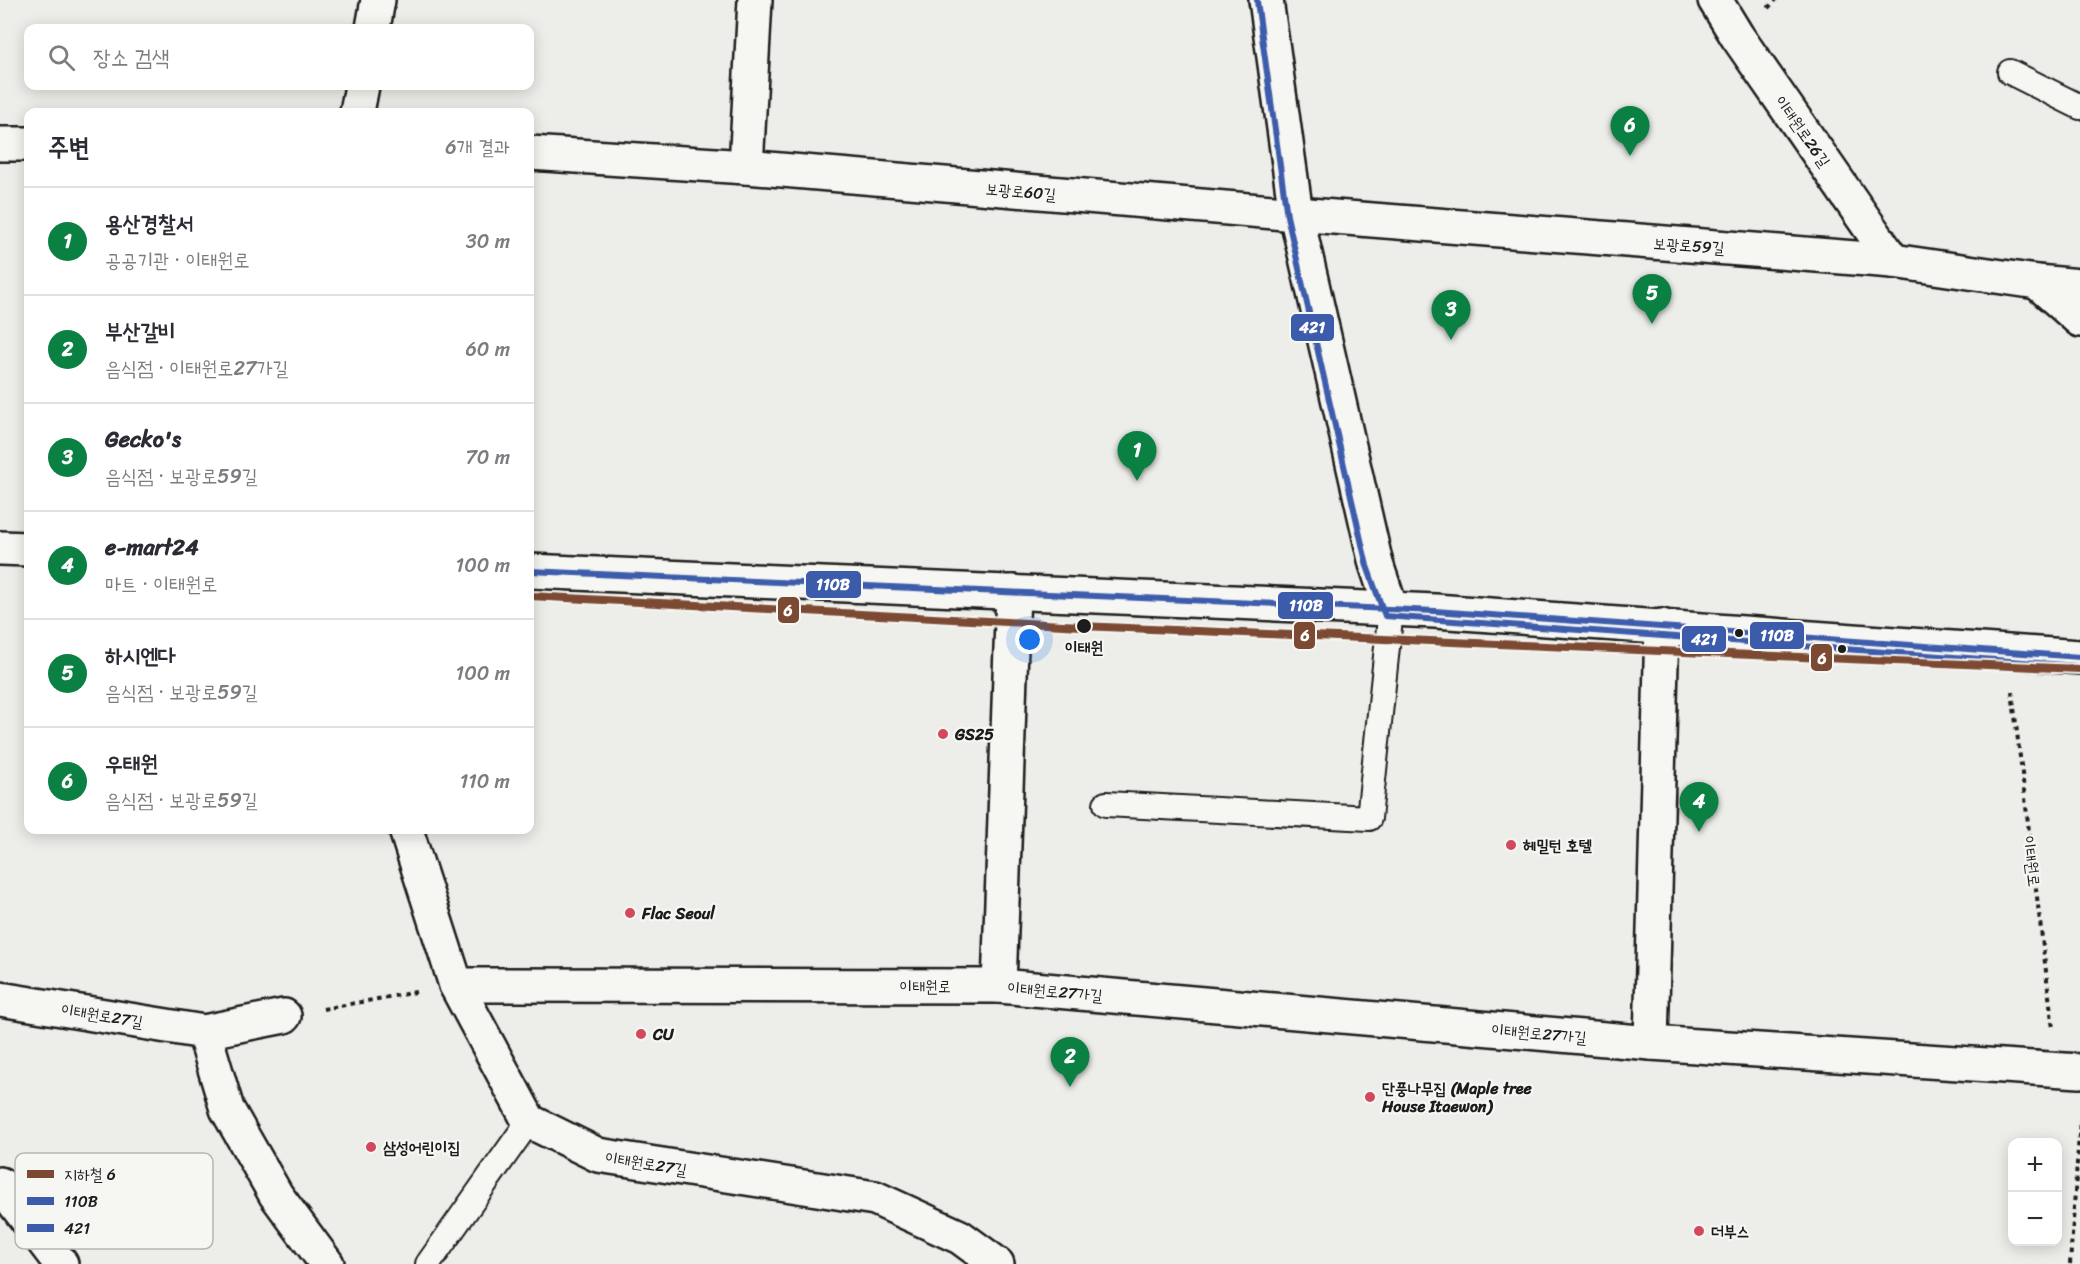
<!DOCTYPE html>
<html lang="ko">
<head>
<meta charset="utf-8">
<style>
  :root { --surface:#fff; --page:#f7f7f7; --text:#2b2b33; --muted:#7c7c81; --line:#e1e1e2; --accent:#0b8043 }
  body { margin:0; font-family:Sriracha,"Poor Story",sans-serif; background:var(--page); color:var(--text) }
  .controls { position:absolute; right:18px; bottom:18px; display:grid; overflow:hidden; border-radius:12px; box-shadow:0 3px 15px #0003 }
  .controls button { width:54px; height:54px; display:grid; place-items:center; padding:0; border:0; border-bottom:2px solid var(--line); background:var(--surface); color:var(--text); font:30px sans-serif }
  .you { position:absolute; left:1030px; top:640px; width:21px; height:21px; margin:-15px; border:4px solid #fff; border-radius:50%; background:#1a73e8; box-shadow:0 0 0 9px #1a73e833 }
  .badge { display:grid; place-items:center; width:39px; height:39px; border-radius:50%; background:var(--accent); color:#fff; font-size:20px; font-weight:700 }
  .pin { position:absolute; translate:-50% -50px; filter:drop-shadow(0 2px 3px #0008) }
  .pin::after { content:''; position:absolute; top:32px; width:21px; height:18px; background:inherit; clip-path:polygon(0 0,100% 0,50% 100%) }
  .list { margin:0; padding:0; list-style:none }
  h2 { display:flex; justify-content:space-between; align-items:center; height:78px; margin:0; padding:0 24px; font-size:26px }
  h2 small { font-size:20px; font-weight:400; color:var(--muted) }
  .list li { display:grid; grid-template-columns:39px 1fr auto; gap:18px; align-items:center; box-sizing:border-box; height:108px; padding:0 24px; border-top:2px solid var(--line) }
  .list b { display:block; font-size:22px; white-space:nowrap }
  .list p { margin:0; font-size:20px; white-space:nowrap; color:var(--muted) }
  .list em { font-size:20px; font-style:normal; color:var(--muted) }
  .icon { flex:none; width:33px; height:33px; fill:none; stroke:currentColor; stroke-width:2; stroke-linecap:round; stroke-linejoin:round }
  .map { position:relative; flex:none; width:2080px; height:1264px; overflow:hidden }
  .search { position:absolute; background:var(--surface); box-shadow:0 3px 15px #0003; left:24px; top:24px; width:510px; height:66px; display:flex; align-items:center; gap:15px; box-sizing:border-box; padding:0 21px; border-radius:12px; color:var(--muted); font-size:22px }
  .panel { position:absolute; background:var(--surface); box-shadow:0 3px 15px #0003; left:24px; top:108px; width:510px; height:726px; border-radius:12px }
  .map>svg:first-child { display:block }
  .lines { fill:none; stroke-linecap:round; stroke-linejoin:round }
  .service-casing { stroke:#1c1c1c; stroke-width:28 }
  .minor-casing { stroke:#1c1c1c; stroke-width:38 }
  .secondary-casing { stroke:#1c1c1c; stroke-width:38 }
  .path { stroke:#1c1c1c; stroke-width:4; stroke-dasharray:4.5 4.5; stroke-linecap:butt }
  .service { stroke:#f6f6f2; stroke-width:24 }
  .minor { stroke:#f6f6f2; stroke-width:33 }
  .secondary { stroke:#f6f6f2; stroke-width:33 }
  .bus-1-casing { stroke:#f6f6f2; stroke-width:10 }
  .bus-2-casing { stroke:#f6f6f2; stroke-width:10 }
  .bus-1 { stroke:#3d5bab; stroke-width:6 }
  .bus-2 { stroke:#3d5bab; stroke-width:6 }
  .metro-1-casing { stroke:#f6f6f2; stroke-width:12 }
  .metro-1 { stroke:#7c4932; stroke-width:8 }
  .stop-dot { fill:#1c1c1c; stroke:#f6f6f2; stroke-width:2 }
  .poi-dot { fill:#d1495b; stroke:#f6f6f2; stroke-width:2 }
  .labels { text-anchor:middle; stroke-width:4.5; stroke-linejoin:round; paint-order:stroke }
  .street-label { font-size:16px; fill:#1c1c1c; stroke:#f6f6f2 }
  .stop-label { font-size:16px; font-weight:bold; fill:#1c1c1c; stroke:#f6f6f2 }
  .poi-label { font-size:16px; font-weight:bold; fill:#1c1c1c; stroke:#f6f6f2; text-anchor:start }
  .key { fill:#f6f6f2; stroke:#b5b5b2; stroke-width:1.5 }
  .key-label { font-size:16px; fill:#1c1c1c }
  .line-badge { stroke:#f6f6f2; stroke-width:2 }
  .badge-label { font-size:16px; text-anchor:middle; font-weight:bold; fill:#fff }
</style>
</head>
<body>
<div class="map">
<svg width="2080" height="1264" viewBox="0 0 2080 1264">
  <rect width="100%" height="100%" fill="#edede9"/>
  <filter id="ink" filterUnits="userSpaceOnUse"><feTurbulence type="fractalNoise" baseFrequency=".0167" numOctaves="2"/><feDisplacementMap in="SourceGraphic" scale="12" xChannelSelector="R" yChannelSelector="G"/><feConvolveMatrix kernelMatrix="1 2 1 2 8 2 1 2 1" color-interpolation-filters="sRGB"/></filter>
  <g filter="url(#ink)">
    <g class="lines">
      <defs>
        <g id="service">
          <polyline points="2010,72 2080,107"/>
          <polyline points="1106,804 1369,818 1391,609"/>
          <polyline points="428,1264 529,1121"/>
        </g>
        <g id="minor">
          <polyline points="1715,0 1737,36 1893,261"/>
          <polyline points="373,28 378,0"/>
          <polyline points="357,112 362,86"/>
          <polyline points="0,144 28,144"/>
          <polyline points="530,153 746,167 1296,214 1893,261 2037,282 2080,286"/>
          <polyline points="746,167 755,0"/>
          <polyline points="2037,282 2080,320"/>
          <polyline points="406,830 456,985 529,1121 598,1155 875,1198 960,1237 997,1264"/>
          <polyline points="456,985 999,986 1013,592"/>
          <polyline points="999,986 1651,1043 2080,1071"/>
          <polyline points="0,999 204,1032 284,1016"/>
          <polyline points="204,1032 227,1109 276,1195 327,1264"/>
          <polyline points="1651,1043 1662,626"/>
          <polyline points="0,1184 61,1264"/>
        </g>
        <g id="secondary">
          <polyline points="1266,0 1296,214 1376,564 1391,609"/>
          <polyline points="0,548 28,549"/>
          <polyline points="530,571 1435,611 2080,657"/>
        </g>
      </defs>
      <use href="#service" class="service-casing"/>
      <use href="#minor" class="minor-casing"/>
      <use href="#secondary" class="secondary-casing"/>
      <g class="path">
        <polyline points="1768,8 1776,0"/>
        <polyline points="2012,691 2053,1029"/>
        <polyline points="323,1009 416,992"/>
        <polyline points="2070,1264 2080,1120"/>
      </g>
      <use href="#service" class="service"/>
      <use href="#minor" class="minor"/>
      <use href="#secondary" class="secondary"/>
      <defs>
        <polyline id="bus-1" points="530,571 1435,611 2080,657"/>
        <polyline id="bus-2" points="1257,1 1287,216 1367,566 1385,616 2079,666"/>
      </defs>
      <use href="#bus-1" class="bus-1-casing"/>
      <use href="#bus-2" class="bus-2-casing"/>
      <use href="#bus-1" class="bus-1"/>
      <use href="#bus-2" class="bus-2"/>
      <defs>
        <polyline id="metro-1" points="530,596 1081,626 2080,669"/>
      </defs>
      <use href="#metro-1" class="metro-1-casing"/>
      <use href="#metro-1" class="metro-1"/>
    </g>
  </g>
  <g class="stop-dot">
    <circle cx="1084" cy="626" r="8"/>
    <circle cx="1739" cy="633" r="5"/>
    <circle cx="1842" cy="649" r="5"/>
  </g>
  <g class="poi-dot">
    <circle cx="943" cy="734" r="6"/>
    <circle cx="1511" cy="845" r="6"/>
    <circle cx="630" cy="913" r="6"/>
    <circle cx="641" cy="1034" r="6"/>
    <circle cx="1370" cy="1097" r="6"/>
    <circle cx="371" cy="1147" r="6"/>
    <circle cx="1699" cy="1231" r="6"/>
  </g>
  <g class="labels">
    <g class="street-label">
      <text transform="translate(1803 131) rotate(55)" y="6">이태원로26길</text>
      <text transform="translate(1021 191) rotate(5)" y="6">보광로60길</text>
      <text transform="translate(1689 245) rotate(4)" y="6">보광로59길</text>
      <text transform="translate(2032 861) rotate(83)" y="6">이태원로</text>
      <text x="925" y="992">이태원로</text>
      <text transform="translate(1055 991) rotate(5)" y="6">이태원로27가길</text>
      <text transform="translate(102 1015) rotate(9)" y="6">이태원로27길</text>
      <text transform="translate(1539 1033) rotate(5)" y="6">이태원로27가길</text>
      <text transform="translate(646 1163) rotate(9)" y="6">이태원로27길</text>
    </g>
    <g class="stop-label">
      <text x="1084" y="653">이태원</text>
    </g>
    <g class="poi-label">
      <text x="955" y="740">GS25</text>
      <text x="1523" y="851">헤밀턴 호텔</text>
      <text x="642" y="919">Flac Seoul</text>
      <text x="653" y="1040">CU</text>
      <text x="1382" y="1094">단풍나무집 (Maple tree<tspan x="1382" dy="18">House Itaewon)</tspan></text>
      <text x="383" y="1153">삼성어린이집</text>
      <text x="1711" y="1237">더부스</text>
    </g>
  </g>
  <rect x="15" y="1153" width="198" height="96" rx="9" class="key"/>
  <rect x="27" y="1170" width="27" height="8" fill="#7c4932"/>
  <rect x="27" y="1197" width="27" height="8" fill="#3d5bab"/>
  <rect x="27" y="1224" width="27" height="8" fill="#3d5bab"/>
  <g class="key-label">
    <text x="64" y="1180">지하철 6</text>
    <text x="64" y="1207">110B</text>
    <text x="64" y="1234">421</text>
  </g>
  <g class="line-badge">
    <rect x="1290" y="313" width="45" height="29" rx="6" fill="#3d5bab"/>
    <rect x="805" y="570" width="57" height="29" rx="6" fill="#3d5bab"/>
    <rect x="1277" y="591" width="57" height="29" rx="6" fill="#3d5bab"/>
    <rect x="777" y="596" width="23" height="28" rx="6" fill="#7c4932"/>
    <rect x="1749" y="621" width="56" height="29" rx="6" fill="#3d5bab"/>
    <rect x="1293" y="621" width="23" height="29" rx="6" fill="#7c4932"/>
    <rect x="1681" y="625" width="46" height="28" rx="6" fill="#3d5bab"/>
    <rect x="1810" y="643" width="23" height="29" rx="6" fill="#7c4932"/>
  </g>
  <g class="badge-label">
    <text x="1312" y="333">421</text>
    <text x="833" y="590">110B</text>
    <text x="1306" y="611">110B</text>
    <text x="788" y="616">6</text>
    <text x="1777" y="641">110B</text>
    <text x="1305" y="641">6</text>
    <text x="1704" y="645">421</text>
    <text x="1822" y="664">6</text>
  </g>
</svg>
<div class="controls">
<button>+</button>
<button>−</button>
</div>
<div class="you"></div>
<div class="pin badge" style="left:1137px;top:481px">1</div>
<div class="pin badge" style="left:1070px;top:1087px">2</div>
<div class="pin badge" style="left:1451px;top:340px">3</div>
<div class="pin badge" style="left:1699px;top:832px">4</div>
<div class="pin badge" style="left:1652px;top:324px">5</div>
<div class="pin badge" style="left:1630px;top:156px">6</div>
<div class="search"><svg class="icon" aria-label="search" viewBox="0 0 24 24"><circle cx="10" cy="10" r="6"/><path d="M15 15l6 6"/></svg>장소 검색</div>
<section class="panel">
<h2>주변<small>6개 결과</small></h2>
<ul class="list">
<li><span class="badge">1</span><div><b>용산경찰서</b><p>공공기관 · 이태원로</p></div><em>30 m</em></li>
<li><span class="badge">2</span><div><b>부산갈비</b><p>음식점 · 이태원로27가길</p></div><em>60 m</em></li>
<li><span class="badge">3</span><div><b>Gecko's</b><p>음식점 · 보광로59길</p></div><em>70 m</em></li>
<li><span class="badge">4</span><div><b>e-mart24</b><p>마트 · 이태원로</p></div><em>100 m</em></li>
<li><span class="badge">5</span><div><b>하시엔다</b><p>음식점 · 보광로59길</p></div><em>100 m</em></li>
<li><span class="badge">6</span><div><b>우태원</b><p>음식점 · 보광로59길</p></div><em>110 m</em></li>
</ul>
</section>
</div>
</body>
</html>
